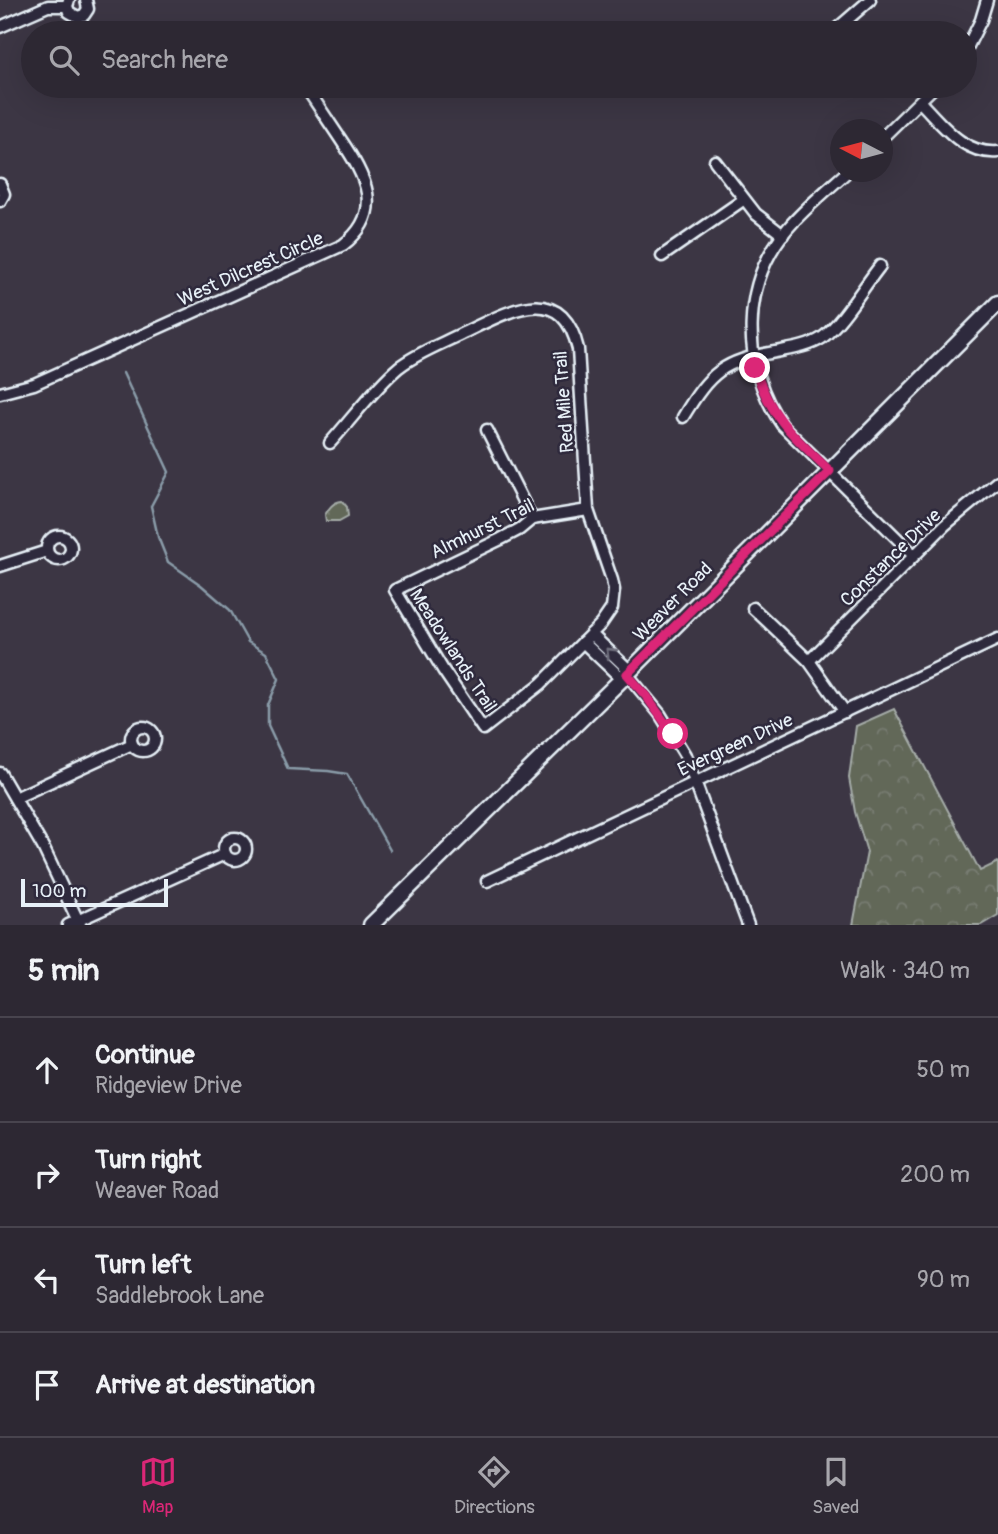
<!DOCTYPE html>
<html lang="en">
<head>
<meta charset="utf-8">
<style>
  :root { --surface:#2d2833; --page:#35303b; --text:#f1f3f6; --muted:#a7a6ac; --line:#48444e; --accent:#db2777 }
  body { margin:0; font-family:Pangolin,sans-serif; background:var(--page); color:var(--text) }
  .compass { position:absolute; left:830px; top:119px; width:63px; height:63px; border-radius:50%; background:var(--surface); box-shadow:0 7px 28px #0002; rotate:276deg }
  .scale { position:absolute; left:21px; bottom:18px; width:147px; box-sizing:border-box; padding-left:7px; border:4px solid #e8f1f8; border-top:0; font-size:19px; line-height:24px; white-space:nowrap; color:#e8f1f8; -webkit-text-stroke:5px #2f2a3d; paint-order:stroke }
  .stop { position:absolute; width:21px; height:21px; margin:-16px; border:5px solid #db2777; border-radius:50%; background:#fff }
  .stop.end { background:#db2777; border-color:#fff; box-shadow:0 2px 7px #0008 }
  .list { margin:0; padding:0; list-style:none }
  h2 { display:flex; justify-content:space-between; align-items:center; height:91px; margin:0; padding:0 28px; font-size:30px }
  h2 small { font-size:23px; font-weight:400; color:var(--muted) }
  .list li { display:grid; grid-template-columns:46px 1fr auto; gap:21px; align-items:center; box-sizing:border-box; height:105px; padding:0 28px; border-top:2px solid var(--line) }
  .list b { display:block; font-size:26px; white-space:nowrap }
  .list p { margin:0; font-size:23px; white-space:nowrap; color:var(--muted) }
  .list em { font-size:23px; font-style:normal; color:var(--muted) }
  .icon { flex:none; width:38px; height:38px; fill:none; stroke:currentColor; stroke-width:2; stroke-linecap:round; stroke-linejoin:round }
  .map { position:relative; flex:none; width:998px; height:925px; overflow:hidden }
  .search { position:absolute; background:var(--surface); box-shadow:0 7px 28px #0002; left:21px; right:21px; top:21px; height:77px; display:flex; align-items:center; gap:18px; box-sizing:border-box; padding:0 24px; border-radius:38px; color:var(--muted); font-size:26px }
  .sheet { height:511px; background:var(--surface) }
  nav { display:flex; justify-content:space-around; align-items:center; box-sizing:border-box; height:98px; border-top:2px solid var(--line); background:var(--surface); font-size:19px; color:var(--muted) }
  nav a { display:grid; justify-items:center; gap:4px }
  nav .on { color:var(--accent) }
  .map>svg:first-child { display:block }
  .forest { fill:url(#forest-crowns); stroke:#a5aca8; stroke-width:2 }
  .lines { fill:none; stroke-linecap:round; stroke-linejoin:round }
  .stream { stroke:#8a9ca9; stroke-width:2.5 }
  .minor-casing { stroke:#e8f1f8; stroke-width:15 }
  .secondary-casing { stroke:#e8f1f8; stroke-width:19 }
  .minor { stroke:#2f2a3d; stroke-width:10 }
  .secondary { stroke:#2f2a3d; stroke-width:14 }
  .oneway { stroke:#70707e }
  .route { stroke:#db2777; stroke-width:9 }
  .labels { text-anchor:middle; stroke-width:5; stroke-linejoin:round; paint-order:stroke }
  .street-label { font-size:19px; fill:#e8f1f8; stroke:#2f2a3d }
</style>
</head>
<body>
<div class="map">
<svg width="998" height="925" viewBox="0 0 998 925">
  <defs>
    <pattern id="forest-crowns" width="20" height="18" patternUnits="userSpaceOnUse" patternTransform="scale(1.75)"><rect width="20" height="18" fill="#626759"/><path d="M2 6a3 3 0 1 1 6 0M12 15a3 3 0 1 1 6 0" fill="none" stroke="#787d72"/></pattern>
  </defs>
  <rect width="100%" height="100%" fill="#3c3644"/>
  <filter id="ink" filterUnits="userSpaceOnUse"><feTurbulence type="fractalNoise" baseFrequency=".0143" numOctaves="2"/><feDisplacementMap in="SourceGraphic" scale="14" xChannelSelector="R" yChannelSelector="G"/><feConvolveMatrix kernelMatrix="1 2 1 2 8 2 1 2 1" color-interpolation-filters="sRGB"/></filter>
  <g filter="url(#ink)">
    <g class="forest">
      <path d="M 342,501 L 347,507 L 348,516 L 339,521 L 326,521 L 325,515 C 329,508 333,502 342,501 Z"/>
      <polygon points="894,709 980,871 998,862 998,915 981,925 853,925 867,852 855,812 849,778 856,726"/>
    </g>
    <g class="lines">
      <polyline class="stream" points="123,373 169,472 151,506 158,537 168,562 201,585 230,610 248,642 266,653 279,679 268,705 268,726 288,769 328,771 347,774 390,850"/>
      <defs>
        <g id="minor">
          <polyline points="69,0 67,6 69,12 78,17 84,15 88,9 86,0"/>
          <polyline points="0,27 48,6 67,6"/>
          <polyline points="832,33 870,0"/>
          <polyline points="965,52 981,20 987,0"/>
          <path d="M 920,102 C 942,124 963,155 998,152"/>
          <polyline points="883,137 935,86"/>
          <polyline points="715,161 756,214 783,235"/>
          <path d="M 847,172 C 827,190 805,208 788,228 C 740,284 741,366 782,425 L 914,555"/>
          <polyline points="0,184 4,194 0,201"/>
          <polyline points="662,256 743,200"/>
          <path d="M 0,393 L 34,384 L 343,245 C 386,212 365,176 341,140 C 329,122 317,104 305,86"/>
          <path d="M 683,417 C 710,372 723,361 775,352 C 791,349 808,347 822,338 C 841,324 864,286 880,266"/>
          <polyline points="487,430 532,519"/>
          <path d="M 330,443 C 351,420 375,387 399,367 C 417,353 441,344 461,334 C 506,313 561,278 578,349 L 588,510 L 612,580 L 614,590 L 612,608 L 601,624 L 541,684 L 483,729 L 443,670 L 395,590 L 501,539 L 520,529 L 532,519 L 588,510"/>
          <circle cx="59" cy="548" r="12"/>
          <polyline points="0,566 47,551"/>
          <polyline points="753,608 809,661 845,712"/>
          <polyline points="591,634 630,671"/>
          <polyline points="583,642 622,679"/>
          <polyline points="809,661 945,525 998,481"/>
          <polyline points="627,674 660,714 685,755 748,925"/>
          <circle cx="143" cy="739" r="12"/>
          <polyline points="0,773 43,847 80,925"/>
          <polyline points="15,798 132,744"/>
          <circle cx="235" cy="849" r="11"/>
          <polyline points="487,881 998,639"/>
          <polyline points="68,925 225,854"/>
        </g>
        <polyline id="secondary" points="371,925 622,679 998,303"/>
      </defs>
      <use href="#minor" class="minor-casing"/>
      <use href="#secondary" class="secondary-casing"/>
      <use href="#minor" class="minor"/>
      <use href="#secondary" class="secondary"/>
    </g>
    <defs><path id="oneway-chevron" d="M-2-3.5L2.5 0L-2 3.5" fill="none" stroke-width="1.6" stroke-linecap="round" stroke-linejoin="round" transform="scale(1.75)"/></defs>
    <use class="oneway" href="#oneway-chevron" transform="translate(610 652) rotate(-136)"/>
  </g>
  <g class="lines" filter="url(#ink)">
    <path class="route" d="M 673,734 L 646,696 L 627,674 L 830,471 C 795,438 769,416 755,368"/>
  </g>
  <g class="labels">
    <g class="street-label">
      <text transform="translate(250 268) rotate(-24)" y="7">West Dilcrest Circle</text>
      <text transform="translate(563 402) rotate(-94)" y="7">Red Mile Trail</text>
      <text transform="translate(482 528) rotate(-26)" y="7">Almhurst Trail</text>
      <text transform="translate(890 557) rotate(-44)" y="7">Constance Drive</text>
      <text transform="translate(672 601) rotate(-45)" y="7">Weaver Road</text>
      <text transform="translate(454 650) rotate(57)" y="7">Meadowlands Trail</text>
      <text transform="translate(735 744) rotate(-25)" y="7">Evergreen Drive</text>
    </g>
  </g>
</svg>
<svg class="compass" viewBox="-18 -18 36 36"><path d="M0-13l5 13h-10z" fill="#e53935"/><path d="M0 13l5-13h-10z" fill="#a7a6ac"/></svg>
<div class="scale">100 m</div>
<div class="stop" style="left:673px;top:734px"></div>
<div class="stop end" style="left:755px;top:368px"></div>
<div class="search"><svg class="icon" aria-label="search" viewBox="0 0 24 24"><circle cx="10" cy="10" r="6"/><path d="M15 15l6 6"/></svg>Search here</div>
</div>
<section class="sheet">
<h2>5 min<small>Walk · 340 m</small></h2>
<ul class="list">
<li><svg class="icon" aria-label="ahead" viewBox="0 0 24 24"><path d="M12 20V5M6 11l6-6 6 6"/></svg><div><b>Continue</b><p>Ridgeview Drive</p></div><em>50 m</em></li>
<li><svg class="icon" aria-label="right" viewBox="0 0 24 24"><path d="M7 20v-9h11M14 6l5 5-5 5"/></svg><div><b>Turn right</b><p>Weaver Road</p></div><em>200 m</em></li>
<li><svg class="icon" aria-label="left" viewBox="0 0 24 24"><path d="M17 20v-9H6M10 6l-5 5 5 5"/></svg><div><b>Turn left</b><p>Saddlebrook Lane</p></div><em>90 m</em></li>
<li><svg class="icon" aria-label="arrive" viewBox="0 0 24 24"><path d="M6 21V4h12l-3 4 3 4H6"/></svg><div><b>Arrive at destination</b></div></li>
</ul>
</section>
<nav>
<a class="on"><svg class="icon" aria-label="map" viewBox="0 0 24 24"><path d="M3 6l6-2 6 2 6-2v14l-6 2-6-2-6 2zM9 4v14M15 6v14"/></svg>Map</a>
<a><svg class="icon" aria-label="directions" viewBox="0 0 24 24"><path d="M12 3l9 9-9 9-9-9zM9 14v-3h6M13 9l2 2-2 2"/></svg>Directions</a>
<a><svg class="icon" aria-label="saved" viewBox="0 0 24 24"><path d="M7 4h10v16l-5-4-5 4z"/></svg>Saved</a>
</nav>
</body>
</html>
